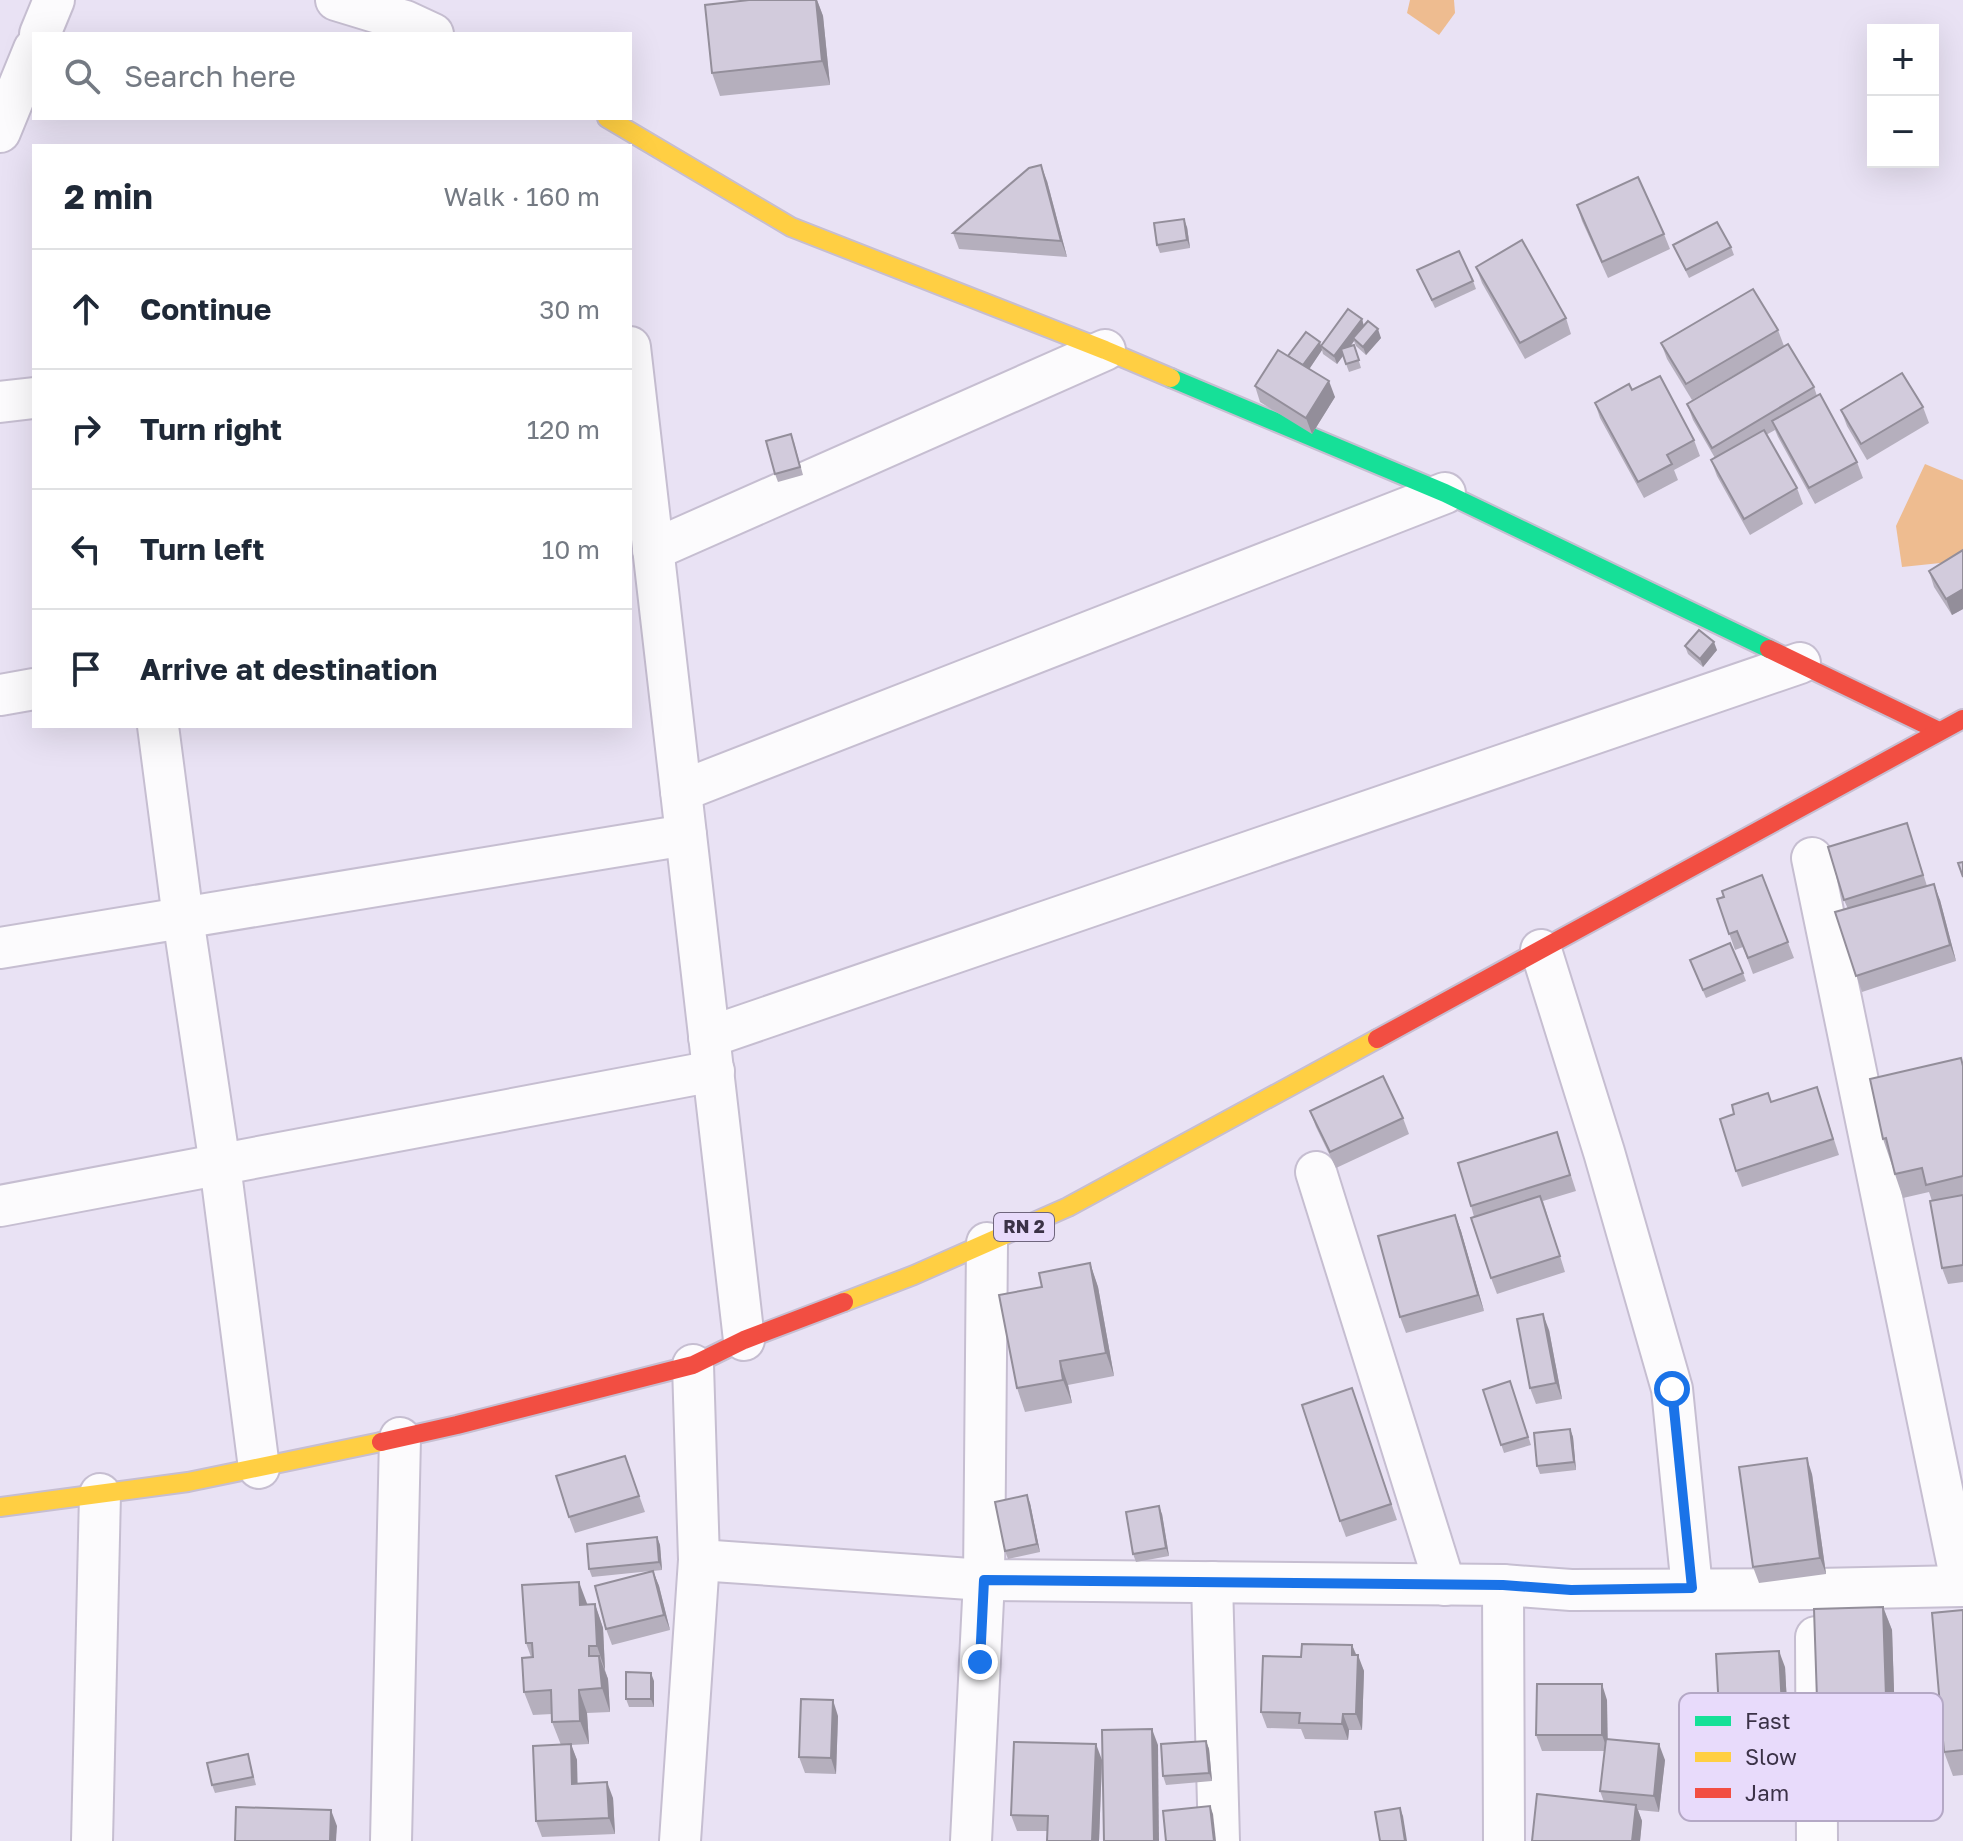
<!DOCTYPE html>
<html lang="en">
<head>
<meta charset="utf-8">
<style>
  :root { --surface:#fff; --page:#f6f6f7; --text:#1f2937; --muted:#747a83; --line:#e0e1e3 }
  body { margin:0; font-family:"Golos Text",sans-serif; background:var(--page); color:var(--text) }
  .controls { position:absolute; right:24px; top:24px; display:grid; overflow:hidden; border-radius:0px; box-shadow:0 8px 32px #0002 }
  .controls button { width:72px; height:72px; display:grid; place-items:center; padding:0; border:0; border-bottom:2px solid var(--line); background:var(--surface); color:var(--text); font:40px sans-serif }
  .stop { position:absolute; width:24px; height:24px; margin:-18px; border:6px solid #1a73e8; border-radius:50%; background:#fff }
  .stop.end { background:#1a73e8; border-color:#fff; box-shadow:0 2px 8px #0008 }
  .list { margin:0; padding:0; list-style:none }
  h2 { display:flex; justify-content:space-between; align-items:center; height:104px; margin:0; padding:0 32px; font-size:34px }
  h2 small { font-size:26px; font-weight:400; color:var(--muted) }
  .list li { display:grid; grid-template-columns:52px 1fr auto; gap:24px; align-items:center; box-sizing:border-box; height:120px; padding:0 32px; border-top:2px solid var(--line) }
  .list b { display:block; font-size:30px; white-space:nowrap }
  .list em { font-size:26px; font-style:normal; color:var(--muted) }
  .icon { flex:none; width:44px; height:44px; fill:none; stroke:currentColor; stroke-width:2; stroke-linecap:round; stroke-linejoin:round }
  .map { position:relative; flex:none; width:1963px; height:1841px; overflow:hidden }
  .search { position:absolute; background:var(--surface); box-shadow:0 8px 32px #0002; left:32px; top:32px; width:600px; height:88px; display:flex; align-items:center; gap:20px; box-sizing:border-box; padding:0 28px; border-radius:0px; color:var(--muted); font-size:30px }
  .panel { position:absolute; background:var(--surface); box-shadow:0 8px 32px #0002; left:32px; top:144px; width:600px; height:584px; border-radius:0px }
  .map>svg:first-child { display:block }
  .forest { fill:#eebc90 }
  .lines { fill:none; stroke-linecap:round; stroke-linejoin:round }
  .street-casing { stroke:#c6bed1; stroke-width:44 }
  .fast-casing { stroke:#c6bed1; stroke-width:22 }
  .slow-casing { stroke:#c6bed1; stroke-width:22 }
  .jam-casing { stroke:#c6bed1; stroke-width:22 }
  .street { stroke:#fcfbfd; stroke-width:40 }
  .fast { stroke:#16e098; stroke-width:18 }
  .slow { stroke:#ffcf43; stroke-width:18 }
  .jam { stroke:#f24e42; stroke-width:18 }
  .wall { fill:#b5afbd }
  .shaded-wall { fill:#938e9a }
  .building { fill:#d2cbdc; stroke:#938e9a; stroke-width:2 }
  .route { stroke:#1a73e8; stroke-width:10 }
  .labels { text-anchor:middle; stroke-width:8; stroke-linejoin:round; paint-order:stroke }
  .shield { fill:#e8dbfb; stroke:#6f657d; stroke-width:2 }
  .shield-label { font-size:18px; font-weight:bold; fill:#3b3247 }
  .key { fill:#e8dbfb; stroke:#b4a8c5; stroke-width:2 }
  .key-label { font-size:22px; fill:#3b3247 }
</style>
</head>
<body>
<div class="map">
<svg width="1963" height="1841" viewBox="0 0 1963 1841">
  <rect width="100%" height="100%" fill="#e9e2f4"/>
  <g class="forest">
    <polygon points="1410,0 1454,0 1455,13 1439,35 1407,13"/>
    <polygon points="1925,464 1963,480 1963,549 1950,562 1902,567 1896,526"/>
  </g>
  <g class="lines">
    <defs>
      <g id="street">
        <polyline points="336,0 405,21 433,34"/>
        <polyline points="40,34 54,0"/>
        <polyline points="0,132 34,49"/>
        <polyline points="630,347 744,1340"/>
        <polyline points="0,402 34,398"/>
        <polyline points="653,550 1105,350"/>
        <polyline points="0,695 34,689"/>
        <polyline points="158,726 183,918 220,1165 259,1468"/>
        <polyline points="681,791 1445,493"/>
        <polyline points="1812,858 1962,1586"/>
        <polyline points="0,948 686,835"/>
        <polyline points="1541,950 1604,1152 1672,1389 1692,1588"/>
        <polyline points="709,1037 1800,663"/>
        <polyline points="1316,1172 1445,1585"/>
        <polyline points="0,1206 714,1071"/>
        <polyline points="699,1560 984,1580 1503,1585 1571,1590 1816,1589 1963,1586"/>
        <polyline points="1212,1582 1219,1841"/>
        <polyline points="1503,1585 1504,1841"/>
        <polyline points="1816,1637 1817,1841"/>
        <polyline points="92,1841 100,1494"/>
        <polyline points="391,1841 400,1438"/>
        <polyline points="680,1841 699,1560 693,1365"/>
        <polyline points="971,1841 984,1580 987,1243"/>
      </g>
      <polyline id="fast" points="1171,378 1445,493 1769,649"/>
      <g id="slow">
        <polyline points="607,118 791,227 1105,350 1171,378"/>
        <polyline points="844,1302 914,1275 1068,1207 1377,1039"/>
        <polyline points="0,1507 188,1482 381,1442"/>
      </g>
      <g id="jam">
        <polyline points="1769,649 1939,731"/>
        <polyline points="1377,1039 1963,719"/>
        <polyline points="381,1442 457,1425 693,1365 744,1340 844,1302"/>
      </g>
    </defs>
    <use href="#street" class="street-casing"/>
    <use href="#fast" class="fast-casing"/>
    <use href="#slow" class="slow-casing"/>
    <use href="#jam" class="jam-casing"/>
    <use href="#street" class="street"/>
    <use href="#fast" class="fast"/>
    <use href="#slow" class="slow"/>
    <use href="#jam" class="jam"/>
  </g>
  <g class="wall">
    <polygon points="749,0 817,0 823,16 830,85 720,96 712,73"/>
    <polygon points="1047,181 1067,257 959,249 953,233"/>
    <polygon points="1577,205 1664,234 1670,249 1608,278 1582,221"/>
    <polygon points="1187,227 1190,248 1160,253 1157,245"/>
    <polygon points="1673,245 1731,247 1734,255 1689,278"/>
    <polygon points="1476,267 1566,318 1571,334 1525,359 1482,283"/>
    <polygon points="1417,270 1473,281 1476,289 1435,308"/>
    <polygon points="1362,319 1364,326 1381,338 1366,355 1356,346 1354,341 1351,346 1354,345 1361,368 1349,372 1343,356 1337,364 1323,354 1322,350 1309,369 1335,397 1312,434 1260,402 1255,386 1289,356 1321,345"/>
    <polygon points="1778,330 1784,346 1692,400 1667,359 1661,343"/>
    <polygon points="1814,387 1817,396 1857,462 1863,478 1815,504 1778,437 1775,430 1766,435 1797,488 1803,504 1750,535 1717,476 1711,460 1715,458 1693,420 1687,404"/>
    <polygon points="1632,390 1694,440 1700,456 1674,470 1678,480 1644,498 1600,418 1595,403"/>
    <polygon points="1923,407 1929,423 1867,460 1847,426 1841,410"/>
    <polygon points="794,442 803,475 778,482 775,474"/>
    <polygon points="1963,550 1963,609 1952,615 1934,587 1929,571"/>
    <polygon points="1685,646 1717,650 1703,667 1688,654"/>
    <polygon points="1907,823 1927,886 1940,900 1956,961 1862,992 1835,912 1848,909 1844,900"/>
    <polygon points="1762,875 1794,958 1753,974 1743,947 1735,950 1717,899"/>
    <polygon points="1693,968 1743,973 1746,981 1706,998"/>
    <polygon points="1963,1064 1963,1282 1948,1284 1942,1268 1932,1201 1929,1192 1903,1198 1883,1139"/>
    <polygon points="1817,1087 1839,1155 1742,1187 1736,1171 1771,1102"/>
    <polygon points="1310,1111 1403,1118 1409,1134 1336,1168 1316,1127"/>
    <polygon points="1557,1132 1576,1191 1543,1201 1565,1272 1497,1294 1491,1278 1471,1206"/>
    <polygon points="1455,1215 1461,1231 1484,1311 1406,1333 1400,1317"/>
    <polygon points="1090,1263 1098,1287 1114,1376 1068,1385 1072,1403 1025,1412 1017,1388 1042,1287"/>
    <polygon points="1549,1330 1562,1399 1536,1404 1530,1388"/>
    <polygon points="1510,1381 1531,1445 1504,1453 1483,1390"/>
    <polygon points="1352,1388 1397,1520 1346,1537 1340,1521"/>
    <polygon points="1570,1429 1573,1437 1576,1470 1540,1474 1537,1466"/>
    <polygon points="625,1456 645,1512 575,1533 569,1517"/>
    <polygon points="1812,1474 1826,1574 1759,1583 1753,1567"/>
    <polygon points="1030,1503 1040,1552 1008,1559 1005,1551"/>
    <polygon points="1162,1514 1169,1556 1136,1562 1133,1554"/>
    <polygon points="657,1537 660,1545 662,1570 653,1571 659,1586 670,1630 612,1645 606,1629 651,1571 592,1577 589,1569"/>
    <polygon points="595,1604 603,1628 605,1670 608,1679 610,1712 587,1713 589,1744 571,1745 577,1760 577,1783 613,1798 615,1834 542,1837 536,1821 561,1745 552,1722 552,1714 533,1715 524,1692 531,1657 526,1643 587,1605"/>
    <polygon points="1883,1607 1892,1630 1897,1781 1827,1783 1819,1760"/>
    <polygon points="1963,1610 1963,1775 1953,1776 1944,1752"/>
    <polygon points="1352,1645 1364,1671 1362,1730 1349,1730 1348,1740 1305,1739 1301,1729 1267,1728 1261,1712 1301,1657"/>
    <polygon points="1785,1667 1790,1760 1727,1764 1721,1748"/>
    <polygon points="654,1681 654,1707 629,1707 626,1699"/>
    <polygon points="1607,1700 1607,1739 1665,1760 1659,1812 1638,1810 1642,1821 1640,1841 1532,1841 1604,1802 1600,1791 1605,1751 1542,1751 1536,1735"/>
    <polygon points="838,1716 836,1774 805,1773 799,1757"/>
    <polygon points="1206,1741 1209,1749 1212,1781 1166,1785 1163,1776"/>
    <polygon points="248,1754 256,1785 215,1793 212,1785"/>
    <polygon points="1102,1760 1099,1841 1047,1841 1047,1831 1017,1831 1011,1815"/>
  </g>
  <g class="shaded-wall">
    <polygon points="816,0 817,0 823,16 830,85 822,61"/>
    <polygon points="1041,165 1047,181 1067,257 1061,241"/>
    <polygon points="1184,219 1187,227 1190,248 1187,240"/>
    <polygon points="1362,319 1364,327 1353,338 1354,341 1337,364 1334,356"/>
    <polygon points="1378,329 1381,338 1366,355 1363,347"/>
    <polygon points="1320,342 1322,350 1306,374 1303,366"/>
    <polygon points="1329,381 1335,397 1312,434 1306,418"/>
    <polygon points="1963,589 1963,609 1952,615 1946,599"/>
    <polygon points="1714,642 1717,650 1703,667 1700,659"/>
    <polygon points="1934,884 1940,900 1956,961 1950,945"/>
    <polygon points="1455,1215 1461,1231 1484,1311 1478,1295"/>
    <polygon points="1090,1263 1098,1287 1114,1376 1106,1353"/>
    <polygon points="1543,1314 1549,1330 1562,1399 1556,1383"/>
    <polygon points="1060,1361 1068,1385 1072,1403 1063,1380"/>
    <polygon points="1570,1429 1573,1437 1576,1470 1574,1462"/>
    <polygon points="1807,1458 1812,1474 1826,1574 1820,1558"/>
    <polygon points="1027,1495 1030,1503 1040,1552 1037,1544"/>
    <polygon points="1159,1506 1162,1514 1169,1556 1166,1548"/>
    <polygon points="657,1537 660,1545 662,1570 659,1562"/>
    <polygon points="653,1571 659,1586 670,1630 664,1615"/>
    <polygon points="579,1582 588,1606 580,1605"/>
    <polygon points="595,1604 603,1628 605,1670 597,1646"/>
    <polygon points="1883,1607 1892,1630 1897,1781 1888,1757"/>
    <polygon points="1352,1645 1358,1660 1358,1655 1364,1671 1362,1730 1356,1714 1352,1655"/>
    <polygon points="1779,1651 1785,1667 1790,1760 1784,1744"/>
    <polygon points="599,1656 608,1679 610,1712 602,1688"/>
    <polygon points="651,1673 654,1681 654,1707 651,1699"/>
    <polygon points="1602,1684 1607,1700 1608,1751 1602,1735"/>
    <polygon points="579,1690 587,1713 589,1744 580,1721"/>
    <polygon points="833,1700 838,1716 836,1774 831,1758"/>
    <polygon points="1343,1714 1349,1730 1348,1740 1342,1724"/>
    <polygon points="1152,1729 1158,1745 1159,1841 1154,1841"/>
    <polygon points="1206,1741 1209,1749 1212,1781 1209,1773"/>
    <polygon points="571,1744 577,1760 578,1800 572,1784"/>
    <polygon points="1096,1744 1102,1760 1099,1841 1092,1841"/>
    <polygon points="1659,1744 1665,1760 1659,1812 1654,1796"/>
    <polygon points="607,1782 613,1798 615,1834 609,1818"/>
    <polygon points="1636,1805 1642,1821 1640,1841 1632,1841"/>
    <polygon points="1210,1806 1213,1814 1216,1841 1214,1841"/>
    <polygon points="1400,1808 1403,1816 1407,1841 1405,1841"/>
    <polygon points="331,1810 337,1826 336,1841 330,1841"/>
  </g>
  <g class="building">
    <polygon points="749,0 816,0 822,61 712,73 705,5"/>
    <polygon points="1041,165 1061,241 953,233 1029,168"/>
    <polygon points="1638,177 1664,234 1602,262 1577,205"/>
    <polygon points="1184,219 1187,240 1157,245 1154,223"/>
    <polygon points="1717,222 1731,247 1686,270 1673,245"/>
    <polygon points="1522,240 1566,318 1520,343 1476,267"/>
    <polygon points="1459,251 1473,281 1432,300 1417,270"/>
    <polygon points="1753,289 1778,330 1686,384 1661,343"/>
    <polygon points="1348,309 1362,319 1334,356 1321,346"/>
    <polygon points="1368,321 1378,329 1363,347 1353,338"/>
    <polygon points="1306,332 1320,342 1303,365 1288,356"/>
    <polygon points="1788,344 1814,387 1712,448 1687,404"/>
    <polygon points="1354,345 1359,360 1346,364 1341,349"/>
    <polygon points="1278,350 1329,381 1306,418 1255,386"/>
    <polygon points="1902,373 1923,407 1861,444 1841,410"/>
    <polygon points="1660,376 1694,440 1667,455 1672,464 1638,482 1595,403 1629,384 1632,390"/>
    <polygon points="1820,394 1857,462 1809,488 1772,421"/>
    <polygon points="1764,430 1797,488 1744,519 1711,460"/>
    <polygon points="791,434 800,467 775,474 766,441"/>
    <polygon points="1963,550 1963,589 1946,599 1929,571"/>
    <polygon points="1699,630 1714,642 1700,659 1685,646"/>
    <polygon points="1907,823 1923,875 1844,900 1828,847"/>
    <polygon points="1963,862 1963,877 1958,863"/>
    <polygon points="1762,875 1788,942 1748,958 1737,931 1729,934 1717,899 1724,897 1722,891"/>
    <polygon points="1934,884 1950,945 1856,976 1835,912"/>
    <polygon points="1730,943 1743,973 1703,990 1690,960"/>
    <polygon points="1961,1058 1963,1066 1963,1176 1926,1185 1922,1168 1895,1174 1886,1138 1883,1139 1870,1079"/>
    <polygon points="1383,1076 1403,1118 1330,1152 1310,1111"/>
    <polygon points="1817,1087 1833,1139 1736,1171 1720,1119 1734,1114 1732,1105 1768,1093 1771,1102"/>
    <polygon points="1557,1132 1570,1175 1471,1206 1458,1163"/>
    <polygon points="1963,1195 1963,1265 1942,1268 1930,1201"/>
    <polygon points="1540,1196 1560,1256 1491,1278 1471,1218"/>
    <polygon points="1455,1215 1478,1295 1400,1317 1378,1236"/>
    <polygon points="1090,1263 1106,1353 1060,1361 1063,1380 1017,1388 999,1295 1042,1287 1039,1273"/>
    <polygon points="1543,1314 1556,1383 1530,1388 1517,1319"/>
    <polygon points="1510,1381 1528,1437 1501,1445 1483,1390"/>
    <polygon points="1352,1388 1391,1504 1340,1521 1302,1405"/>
    <polygon points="1570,1429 1574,1462 1537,1466 1534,1433"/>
    <polygon points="625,1456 639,1496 569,1517 556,1476"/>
    <polygon points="1807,1458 1820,1558 1753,1567 1739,1467"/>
    <polygon points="1027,1495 1037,1544 1005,1551 995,1502"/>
    <polygon points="1159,1506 1166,1548 1133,1554 1126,1512"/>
    <polygon points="657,1537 659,1562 589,1569 587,1544"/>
    <polygon points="653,1571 664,1615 606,1629 595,1586"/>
    <polygon points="579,1582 580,1605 595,1604 597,1646 589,1646 589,1656 599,1656 602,1688 579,1690 580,1721 552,1722 551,1690 524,1692 522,1658 533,1657 532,1643 526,1643 522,1585"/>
    <polygon points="1883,1607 1888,1757 1819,1760 1814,1609"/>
    <polygon points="1963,1610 1963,1750 1944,1752 1932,1613"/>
    <polygon points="1302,1644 1352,1645 1352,1655 1358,1655 1356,1714 1343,1714 1342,1724 1299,1723 1300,1713 1261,1712 1263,1656 1301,1657"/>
    <polygon points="1779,1651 1784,1744 1721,1748 1716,1654"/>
    <polygon points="626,1672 651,1673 651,1699 626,1699"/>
    <polygon points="1537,1684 1602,1684 1602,1735 1536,1735"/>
    <polygon points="801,1699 833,1700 831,1758 799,1757"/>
    <polygon points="1152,1729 1154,1841 1104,1841 1102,1730"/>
    <polygon points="1606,1739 1659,1744 1654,1796 1600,1791"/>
    <polygon points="1206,1741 1209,1773 1163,1776 1161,1744"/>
    <polygon points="1014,1742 1096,1744 1092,1841 1047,1841 1048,1816 1011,1815"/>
    <polygon points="571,1744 572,1784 607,1782 609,1818 536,1821 533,1746"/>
    <polygon points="248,1754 253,1777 212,1785 207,1763"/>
    <polygon points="1537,1794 1636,1805 1632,1841 1532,1841"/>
    <polygon points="1210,1806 1214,1841 1166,1841 1163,1811"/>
    <polygon points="236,1807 331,1810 330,1841 235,1841"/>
    <polygon points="1400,1808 1405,1841 1380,1841 1375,1812"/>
  </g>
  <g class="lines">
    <polyline class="route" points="980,1662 984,1580 1503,1585 1571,1590 1692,1588 1672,1389"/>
  </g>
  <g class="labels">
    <rect class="shield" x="994" y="1213" width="60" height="28" rx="6"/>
    <g class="shield-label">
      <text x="1024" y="1233">RN 2</text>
    </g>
  </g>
  <rect x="1679" y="1693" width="264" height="128" rx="12" class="key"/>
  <rect x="1695" y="1716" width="36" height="10" fill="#16e098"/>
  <rect x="1695" y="1752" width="36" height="10" fill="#ffcf43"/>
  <rect x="1695" y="1788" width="36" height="10" fill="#f24e42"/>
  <g class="key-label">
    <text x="1745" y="1729">Fast</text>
    <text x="1745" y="1765">Slow</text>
    <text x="1745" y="1801">Jam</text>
  </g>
</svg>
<div class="controls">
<button>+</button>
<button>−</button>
</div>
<div class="stop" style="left:1672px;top:1389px"></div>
<div class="stop end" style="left:980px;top:1662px"></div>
<div class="search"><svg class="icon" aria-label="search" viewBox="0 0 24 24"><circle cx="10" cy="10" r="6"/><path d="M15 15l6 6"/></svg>Search here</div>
<section class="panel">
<h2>2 min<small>Walk · 160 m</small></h2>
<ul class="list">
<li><svg class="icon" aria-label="ahead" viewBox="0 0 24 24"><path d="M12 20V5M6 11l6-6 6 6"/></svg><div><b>Continue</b></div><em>30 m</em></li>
<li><svg class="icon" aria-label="right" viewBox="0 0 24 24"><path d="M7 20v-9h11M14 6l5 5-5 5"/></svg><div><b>Turn right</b></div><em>120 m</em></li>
<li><svg class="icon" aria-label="left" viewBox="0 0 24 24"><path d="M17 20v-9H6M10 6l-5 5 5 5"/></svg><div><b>Turn left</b></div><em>10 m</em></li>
<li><svg class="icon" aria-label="arrive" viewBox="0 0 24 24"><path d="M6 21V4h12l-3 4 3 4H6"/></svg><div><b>Arrive at destination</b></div></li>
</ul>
</section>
</div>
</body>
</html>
